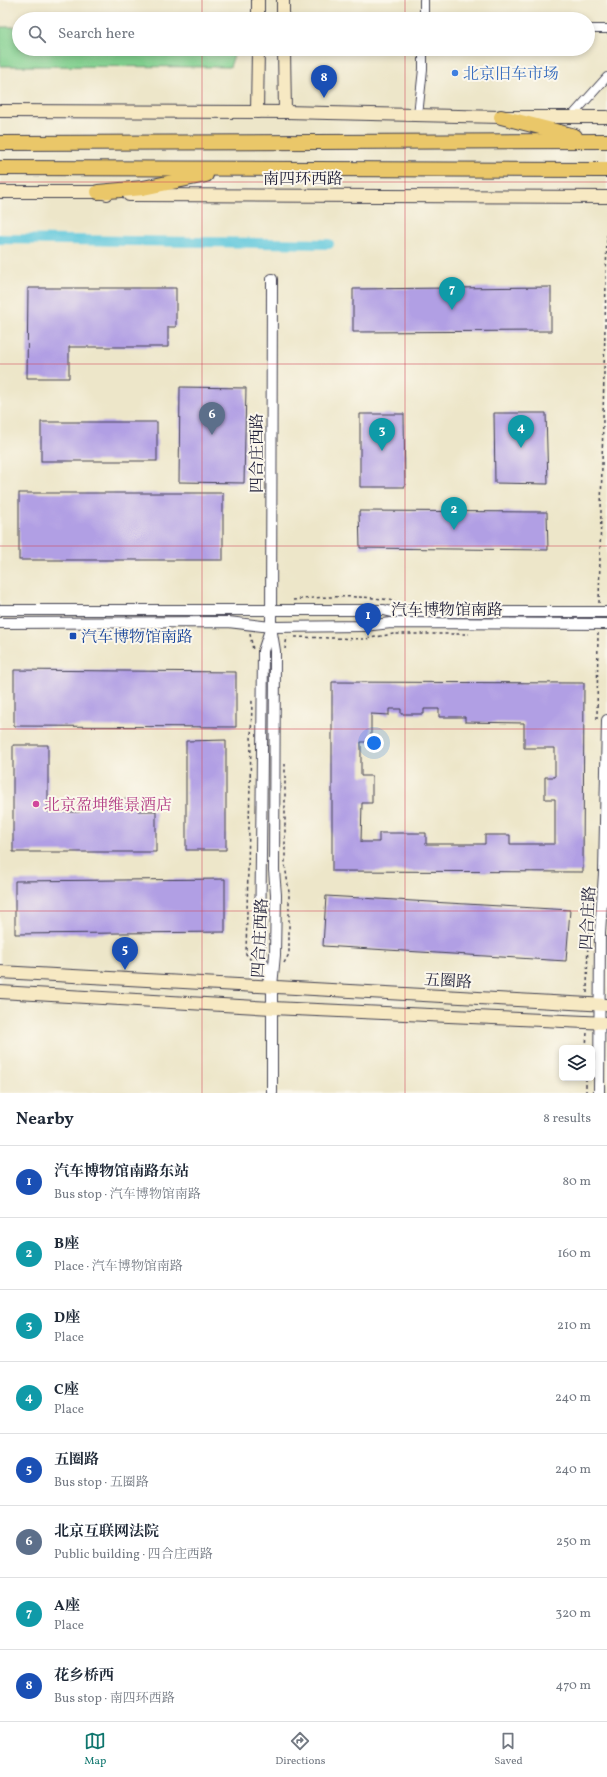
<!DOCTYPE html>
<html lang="en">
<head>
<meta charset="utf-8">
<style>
  :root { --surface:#fff; --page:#f6f6f7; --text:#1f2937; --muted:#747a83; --line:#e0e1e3; --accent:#0f766e }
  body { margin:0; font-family:Vollkorn,"Noto Serif SC",serif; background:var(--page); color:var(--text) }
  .controls { position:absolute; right:12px; bottom:12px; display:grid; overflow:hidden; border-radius:6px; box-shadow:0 2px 6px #0003 }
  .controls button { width:36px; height:36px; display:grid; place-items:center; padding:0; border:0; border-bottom:1px solid var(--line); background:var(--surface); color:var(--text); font:20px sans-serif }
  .you { position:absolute; left:374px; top:743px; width:14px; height:14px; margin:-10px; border:3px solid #fff; border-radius:50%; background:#1a73e8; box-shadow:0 0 0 6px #1a73e833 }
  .badge { display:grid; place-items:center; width:26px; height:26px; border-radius:50%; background:var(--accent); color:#fff; font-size:13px; font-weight:700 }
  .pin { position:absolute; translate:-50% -33px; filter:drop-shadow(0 1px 2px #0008) }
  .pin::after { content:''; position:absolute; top:21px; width:14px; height:12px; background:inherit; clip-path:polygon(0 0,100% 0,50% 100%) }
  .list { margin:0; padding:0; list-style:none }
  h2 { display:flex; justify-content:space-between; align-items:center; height:52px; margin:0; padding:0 16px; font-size:17px }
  h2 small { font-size:13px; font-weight:400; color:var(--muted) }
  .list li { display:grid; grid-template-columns:26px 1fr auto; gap:12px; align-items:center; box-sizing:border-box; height:72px; padding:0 16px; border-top:1px solid var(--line) }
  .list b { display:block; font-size:15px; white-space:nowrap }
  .list p { margin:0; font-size:13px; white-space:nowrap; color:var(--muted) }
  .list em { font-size:13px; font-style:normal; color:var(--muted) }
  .icon { flex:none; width:22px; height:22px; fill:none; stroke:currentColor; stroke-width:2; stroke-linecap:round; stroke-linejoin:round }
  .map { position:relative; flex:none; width:607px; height:1093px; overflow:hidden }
  .search { position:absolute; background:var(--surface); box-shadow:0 2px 6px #0003; left:12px; right:12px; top:12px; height:44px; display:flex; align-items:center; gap:10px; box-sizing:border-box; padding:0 14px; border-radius:22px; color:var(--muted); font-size:15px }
  .sheet { height:628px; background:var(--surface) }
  nav { display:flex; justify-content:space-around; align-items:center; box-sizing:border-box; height:56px; border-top:1px solid var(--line); background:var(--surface); font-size:11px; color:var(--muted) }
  nav a { display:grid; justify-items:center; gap:2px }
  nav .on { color:var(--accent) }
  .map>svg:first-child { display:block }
  .green { fill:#81cf8e; stroke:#527864 }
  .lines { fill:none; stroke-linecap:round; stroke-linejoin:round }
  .canal { stroke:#60c8dc; stroke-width:10 }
  .building { fill:#b19fe4; fill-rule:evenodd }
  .minor-casing { stroke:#403f50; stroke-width:10 }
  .tertiary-casing { stroke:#403f50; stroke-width:12 }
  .secondary-casing { stroke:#403f50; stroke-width:14 }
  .trunk-casing { stroke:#403f50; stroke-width:16 }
  .path { stroke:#403f50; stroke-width:1.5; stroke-dasharray:3 3; stroke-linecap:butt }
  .minor { stroke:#fff; stroke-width:8 }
  .tertiary { stroke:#fff; stroke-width:10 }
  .secondary { stroke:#f7e9c3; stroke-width:12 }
  .trunk { stroke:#eac769; stroke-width:14 }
  .grid { fill:none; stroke:#d1495b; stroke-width:1; stroke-opacity:0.55 }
  .shop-dot { fill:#3f7fe0; stroke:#fbf7ec; stroke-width:1.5 }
  .transit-dot { fill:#1a4fb4; stroke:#fbf7ec; stroke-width:1.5 }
  .hotel-dot { fill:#d1479c; stroke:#fbf7ec; stroke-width:1.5 }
  .labels { text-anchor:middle; stroke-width:4; stroke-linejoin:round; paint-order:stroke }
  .shop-label { font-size:16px; fill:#366cbe; stroke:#fbf7ec; text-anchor:start }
  .street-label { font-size:16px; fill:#22223b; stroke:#fbf7ec }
  .transit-label { font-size:16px; fill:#164399; stroke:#fbf7ec; text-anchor:start }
  .hotel-label { font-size:16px; fill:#b23c85; stroke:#fbf7ec; text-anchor:start }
</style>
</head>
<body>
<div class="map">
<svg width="607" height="1093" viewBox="0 0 607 1093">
  <rect width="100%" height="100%" fill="#fbf7ec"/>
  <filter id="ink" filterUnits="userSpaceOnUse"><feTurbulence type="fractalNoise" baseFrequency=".025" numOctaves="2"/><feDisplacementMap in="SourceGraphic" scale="8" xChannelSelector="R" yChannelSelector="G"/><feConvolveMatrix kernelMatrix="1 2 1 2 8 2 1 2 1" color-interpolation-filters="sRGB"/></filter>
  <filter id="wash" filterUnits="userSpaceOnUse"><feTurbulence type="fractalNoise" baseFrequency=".012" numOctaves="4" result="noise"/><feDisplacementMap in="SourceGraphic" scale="16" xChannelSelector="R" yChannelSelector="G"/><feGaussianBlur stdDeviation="0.9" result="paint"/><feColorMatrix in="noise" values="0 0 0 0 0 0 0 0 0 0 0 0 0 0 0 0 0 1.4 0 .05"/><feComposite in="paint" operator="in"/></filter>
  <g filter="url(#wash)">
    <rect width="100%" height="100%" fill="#ede6c9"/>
    <polygon class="green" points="0,27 19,27 19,49 236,49 230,67 0,66"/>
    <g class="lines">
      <polyline class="canal" points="0,239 329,244"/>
    </g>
    <g id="blocks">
      <g class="building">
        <polygon points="551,287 551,331 353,332 353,289"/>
        <polygon points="28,288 176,288 176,327 168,327 168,347 69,347 69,378 27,378"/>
        <polygon points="180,387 246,388 244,483 179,482"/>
        <polygon points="494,413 546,413 548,484 495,483"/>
        <polygon points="360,414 404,414 405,487 360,487"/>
        <rect x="41" y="422" width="116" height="39"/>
        <rect x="19" y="493" width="204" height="67"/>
        <polygon points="359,511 547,512 548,550 360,548"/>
        <polygon points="14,670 236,672 236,727 14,726"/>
        <path d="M 332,682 L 584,683 L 583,872 L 332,871 ZM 389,709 L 401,709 L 401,714 L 424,714 L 424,709 L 439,709 L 439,717 L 465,717 L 465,722 L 524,723 L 524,748 L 555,748 L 555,777 L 545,777 L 545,799 L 555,799 L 555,844 L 510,844 L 510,835 L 485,835 L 485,844 L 426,844 L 426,833 L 379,833 L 379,842 L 361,842 L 362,803 L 372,803 L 372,776 L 361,776 L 361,742 L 371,742 L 371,714 L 389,715 Z"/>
        <polygon points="226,740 226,850 186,850 186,741"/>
        <polygon points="13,745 48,745 48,812 80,812 80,799 138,799 138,811 156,811 156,852 13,852"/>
        <polygon points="225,879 225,932 15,934 15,881"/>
        <polygon points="326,896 570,910 566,961 323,946"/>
      </g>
    </g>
  </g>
  <g filter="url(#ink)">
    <use href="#blocks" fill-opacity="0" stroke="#403f50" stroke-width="1"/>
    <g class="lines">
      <defs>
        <g id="minor">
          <polyline points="424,19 424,0"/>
          <polyline points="588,29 607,29"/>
          <polyline points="418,115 423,69 423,49"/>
          <polyline points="571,117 607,77"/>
        </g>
        <g id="tertiary">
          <polyline points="272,279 271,627 275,651 274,870 276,895 275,955 272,986 272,1093"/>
          <polyline points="0,610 384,610 392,612 607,612"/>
          <polyline points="0,623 228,622 271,627 364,626 391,623 607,624"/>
          <polyline points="270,630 263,651 260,954 271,985"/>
          <polyline points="599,1093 600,933 604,873 607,720"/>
        </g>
        <g id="secondary">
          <polyline points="283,0 283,19"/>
          <polyline points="258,19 258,0"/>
          <polyline points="284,49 285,112"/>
          <polyline points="0,111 285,112 501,117 607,117"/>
          <polyline points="257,112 258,49"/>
          <polyline points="0,192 98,192 107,194"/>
          <polyline points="129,195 607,197"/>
          <polyline points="0,972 607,1005"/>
          <polyline points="0,992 272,1008 607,1023"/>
        </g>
        <g id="trunk">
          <polyline points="501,117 575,136"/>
          <polyline points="0,143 607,141"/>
          <polyline points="0,168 607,170"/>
          <polyline points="98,192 143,188 206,175"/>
        </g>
      </defs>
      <use href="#minor" class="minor-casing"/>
      <use href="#tertiary" class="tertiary-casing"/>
      <use href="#secondary" class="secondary-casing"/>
      <use href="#trunk" class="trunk-casing"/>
      <g class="path">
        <path d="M 293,600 C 326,596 363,595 395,601"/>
        <polyline points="599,603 607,235"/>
        <polyline points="250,634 253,650"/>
        <polyline points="295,637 365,639 393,634 469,634"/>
        <polyline points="285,649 287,637"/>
        <polyline points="597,719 598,633"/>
        <polyline points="251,960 246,954 252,700"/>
        <polyline points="284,963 289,954 289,892 285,865 285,764"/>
        <polyline points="587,993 588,929 592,901"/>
        <polyline points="586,1048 587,1032"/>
        <polyline points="586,1093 586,1078"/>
      </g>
      <use href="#minor" class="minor"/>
      <use href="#tertiary" class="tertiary"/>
      <use href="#secondary" class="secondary"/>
      <use href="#trunk" class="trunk"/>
    </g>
  </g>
  <path class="grid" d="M 202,0 L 202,19M 405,0 L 405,19M 202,49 L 202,1093M 405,49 L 405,1093M 0,182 L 607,182M 0,364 L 607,364M 0,546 L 607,546M 0,729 L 607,729M 0,911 L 607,911"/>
  <circle class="shop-dot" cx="455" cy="73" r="4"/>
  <rect class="transit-dot" x="69" y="632" width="8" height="8" rx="2"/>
  <circle class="hotel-dot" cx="36" cy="804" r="4"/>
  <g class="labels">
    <g class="shop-label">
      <text x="463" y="79">北京旧车市场</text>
    </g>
    <g class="street-label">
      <text x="303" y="184">南四环西路</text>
      <text transform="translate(256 453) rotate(-90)" y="6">四合庄西路</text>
      <text x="447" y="615">汽车博物馆南路</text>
      <text transform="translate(587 918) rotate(-87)" y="6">四合庄路</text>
      <text transform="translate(259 938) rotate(-87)" y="6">四合庄西路</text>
      <text transform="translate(448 980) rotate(3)" y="6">五圈路</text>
    </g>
    <g class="transit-label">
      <text x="81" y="642">汽车博物馆南路</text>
    </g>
    <g class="hotel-label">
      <text x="44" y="810">北京盈坤维景酒店</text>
    </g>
  </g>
</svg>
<div class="controls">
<button><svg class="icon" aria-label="layers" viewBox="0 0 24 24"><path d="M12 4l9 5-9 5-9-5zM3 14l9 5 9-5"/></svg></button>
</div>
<div class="you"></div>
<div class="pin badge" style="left:368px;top:636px;background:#1a4fb4">1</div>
<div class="pin badge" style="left:454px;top:530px;background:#0f9aa8">2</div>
<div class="pin badge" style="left:382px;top:451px;background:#0f9aa8">3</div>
<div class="pin badge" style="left:521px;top:448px;background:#0f9aa8">4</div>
<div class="pin badge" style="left:125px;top:970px;background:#1a4fb4">5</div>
<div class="pin badge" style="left:212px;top:435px;background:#5c6f8a">6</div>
<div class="pin badge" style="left:452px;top:310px;background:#0f9aa8">7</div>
<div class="pin badge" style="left:324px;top:98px;background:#1a4fb4">8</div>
<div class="search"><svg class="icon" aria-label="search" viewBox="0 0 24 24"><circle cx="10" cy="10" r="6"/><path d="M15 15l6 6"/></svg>Search here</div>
</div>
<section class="sheet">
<h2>Nearby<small>8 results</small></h2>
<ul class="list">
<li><span class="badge" style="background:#1a4fb4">1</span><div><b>汽车博物馆南路东站</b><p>Bus stop · 汽车博物馆南路</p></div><em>80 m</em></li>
<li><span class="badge" style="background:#0f9aa8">2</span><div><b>B座</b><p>Place · 汽车博物馆南路</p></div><em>160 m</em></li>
<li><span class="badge" style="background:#0f9aa8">3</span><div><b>D座</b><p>Place</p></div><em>210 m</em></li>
<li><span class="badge" style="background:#0f9aa8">4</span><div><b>C座</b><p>Place</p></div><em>240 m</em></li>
<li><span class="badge" style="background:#1a4fb4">5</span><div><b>五圈路</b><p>Bus stop · 五圈路</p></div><em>240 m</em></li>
<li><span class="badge" style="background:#5c6f8a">6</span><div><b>北京互联网法院</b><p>Public building · 四合庄西路</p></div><em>250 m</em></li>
<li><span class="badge" style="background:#0f9aa8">7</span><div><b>A座</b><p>Place</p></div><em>320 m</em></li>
<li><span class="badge" style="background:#1a4fb4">8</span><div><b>花乡桥西</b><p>Bus stop · 南四环西路</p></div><em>470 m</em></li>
</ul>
</section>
<nav>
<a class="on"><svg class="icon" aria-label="map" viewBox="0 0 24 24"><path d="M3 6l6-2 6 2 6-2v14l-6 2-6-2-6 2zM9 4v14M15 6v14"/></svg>Map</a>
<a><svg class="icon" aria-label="directions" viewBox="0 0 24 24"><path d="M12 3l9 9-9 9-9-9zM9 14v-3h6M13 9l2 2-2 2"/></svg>Directions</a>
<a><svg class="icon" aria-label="saved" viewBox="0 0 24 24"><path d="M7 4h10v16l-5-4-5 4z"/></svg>Saved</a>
</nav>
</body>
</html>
